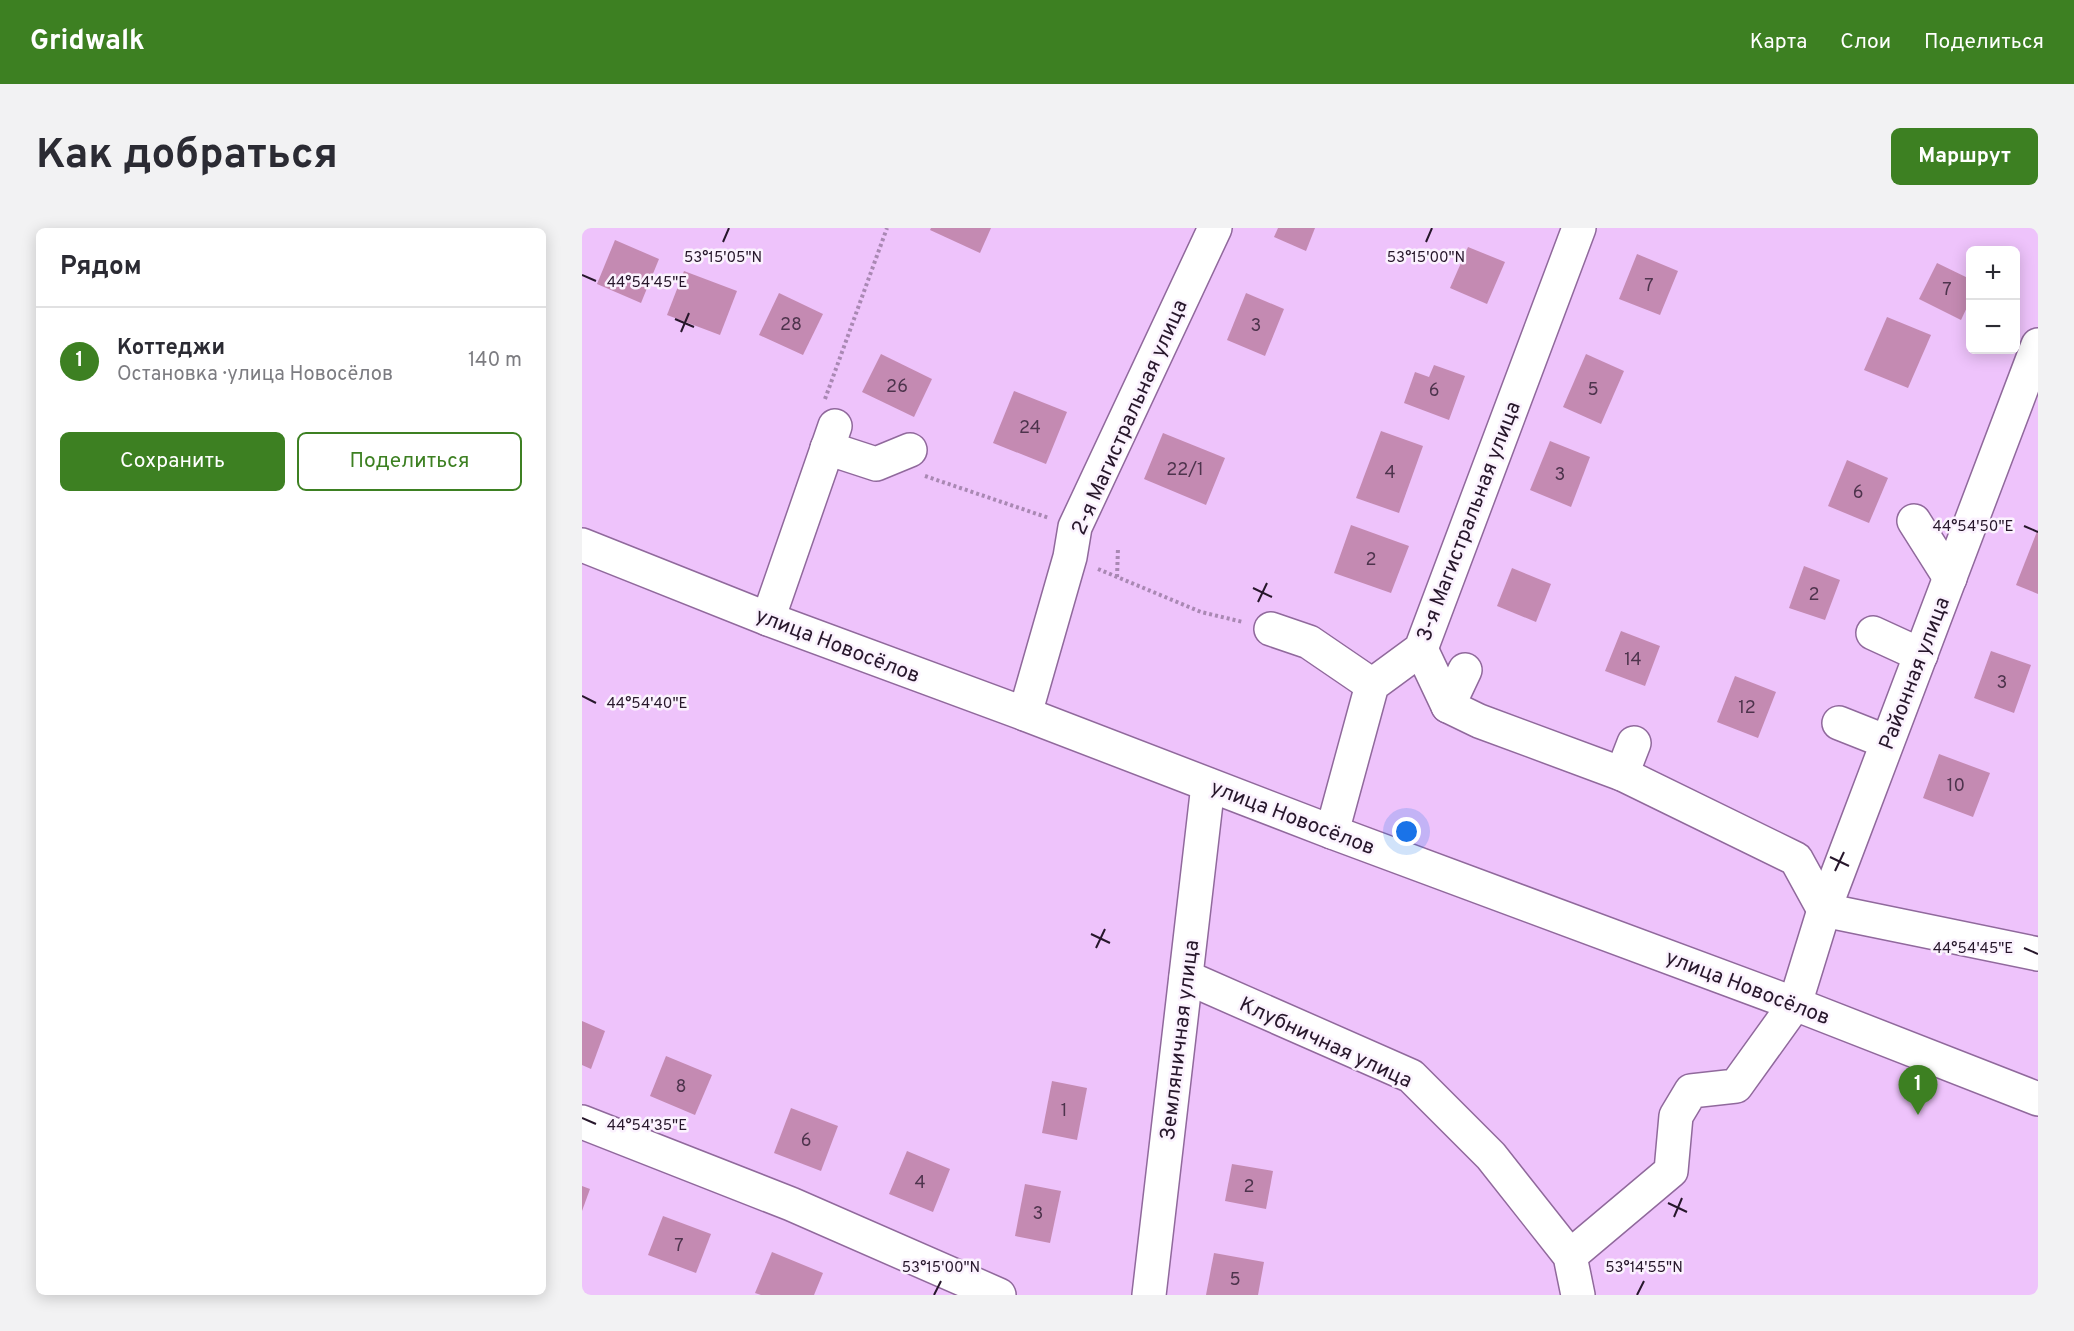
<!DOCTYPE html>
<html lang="ru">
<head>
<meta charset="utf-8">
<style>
  :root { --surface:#fff; --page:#f2f2f3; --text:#2b2b33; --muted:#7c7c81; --line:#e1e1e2; --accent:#3d8022 }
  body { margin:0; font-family:Overpass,sans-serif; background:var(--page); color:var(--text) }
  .controls { position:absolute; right:18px; top:18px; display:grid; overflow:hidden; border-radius:9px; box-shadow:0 3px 15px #0003 }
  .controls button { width:54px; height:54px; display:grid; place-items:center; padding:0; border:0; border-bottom:2px solid var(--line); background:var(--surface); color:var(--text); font:30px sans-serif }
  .you { position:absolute; left:825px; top:604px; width:21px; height:21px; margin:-15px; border:4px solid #fff; border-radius:50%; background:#1a73e8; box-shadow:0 0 0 9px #1a73e833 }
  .badge { display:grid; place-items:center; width:39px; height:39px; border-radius:50%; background:var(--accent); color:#fff; font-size:20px; font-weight:700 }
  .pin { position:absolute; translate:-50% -50px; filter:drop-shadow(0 2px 3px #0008) }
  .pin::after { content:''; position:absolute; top:32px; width:21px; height:18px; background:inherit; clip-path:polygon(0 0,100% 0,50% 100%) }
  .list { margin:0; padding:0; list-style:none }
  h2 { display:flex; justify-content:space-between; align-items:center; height:78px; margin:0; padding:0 24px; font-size:26px }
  h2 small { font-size:20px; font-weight:400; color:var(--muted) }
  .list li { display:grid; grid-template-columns:39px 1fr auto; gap:18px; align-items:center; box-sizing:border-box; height:108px; padding:0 24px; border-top:2px solid var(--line) }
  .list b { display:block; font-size:22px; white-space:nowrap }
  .list p { margin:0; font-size:20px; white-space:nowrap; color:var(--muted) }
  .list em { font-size:20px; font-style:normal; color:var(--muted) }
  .actions { display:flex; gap:12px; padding:18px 24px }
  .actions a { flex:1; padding:14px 0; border:2px solid var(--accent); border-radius:9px; text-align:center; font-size:21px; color:var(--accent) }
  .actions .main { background:var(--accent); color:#fff }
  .map { position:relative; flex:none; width:1456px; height:1067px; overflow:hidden; border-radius:9px }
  header { display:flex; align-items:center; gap:36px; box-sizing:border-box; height:84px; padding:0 30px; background:var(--accent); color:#fff }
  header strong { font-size:28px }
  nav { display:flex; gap:33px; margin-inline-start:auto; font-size:21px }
  .intro { display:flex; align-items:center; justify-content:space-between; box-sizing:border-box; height:144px; padding:0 36px }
  h1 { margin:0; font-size:42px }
  .button { padding:15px 27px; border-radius:9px; background:var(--accent); color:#fff; font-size:21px; font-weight:700 }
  main { display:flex; gap:36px; padding:0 36px }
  aside { flex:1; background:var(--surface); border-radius:9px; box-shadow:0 3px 15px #0003 }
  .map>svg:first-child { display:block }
  .building { fill:#c48ab2 }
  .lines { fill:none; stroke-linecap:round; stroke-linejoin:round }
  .minor-casing { stroke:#90699c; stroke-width:36 }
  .path { stroke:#a988b3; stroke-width:4; stroke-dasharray:3 3; stroke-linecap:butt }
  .minor { stroke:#fff; stroke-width:33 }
  .ticks { fill:none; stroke:#27172b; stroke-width:2 }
  .labels { text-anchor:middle; stroke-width:5; stroke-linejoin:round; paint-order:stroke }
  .number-label { font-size:18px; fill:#4e344d }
  .street-label { font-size:21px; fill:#27172b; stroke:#fbf2fe }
  .ticks-label { font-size:15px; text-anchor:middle; fill:#27172b; stroke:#fbf2fe; stroke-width:5; stroke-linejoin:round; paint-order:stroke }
</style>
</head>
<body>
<header>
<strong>Gridwalk</strong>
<nav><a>Карта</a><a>Слои</a><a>Поделиться</a></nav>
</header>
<div class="intro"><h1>Как добраться</h1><a class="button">Маршрут</a></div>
<main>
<aside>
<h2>Рядом<small></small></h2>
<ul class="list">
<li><span class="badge">1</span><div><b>Коттеджи</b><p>Остановка · улица Новосёлов</p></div><em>140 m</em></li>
</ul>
<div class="actions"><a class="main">Сохранить</a><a>Поделиться</a></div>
</aside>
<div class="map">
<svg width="1456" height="1067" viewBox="0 0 1456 1067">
  <rect width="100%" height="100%" fill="#eec3fb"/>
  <g class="building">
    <polygon points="349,0 409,0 398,25 348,2"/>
    <polygon points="696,0 733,0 724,23 692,9"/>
    <polygon points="33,12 77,31 59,75 15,56"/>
    <polygon points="886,19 923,34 905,76 868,60"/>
    <polygon points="1055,26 1096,43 1078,87 1037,71"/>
    <polygon points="1355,35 1388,51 1388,73 1379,92 1337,71"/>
    <polygon points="102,43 155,63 138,107 85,87"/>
    <polygon points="197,65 241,86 221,127 177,107"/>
    <polygon points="664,65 702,81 683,128 645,112"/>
    <polygon points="1305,89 1349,107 1326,160 1282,142"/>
    <polygon points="299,126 350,151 332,189 280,164"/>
    <polygon points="1004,126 1042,143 1019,196 981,179"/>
    <polygon points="852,137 883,148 867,192 822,175 833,144 847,149"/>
    <polygon points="432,163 485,184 464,236 411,215"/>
    <polygon points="799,203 841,218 817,285 774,270"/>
    <polygon points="581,205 643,230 624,277 562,251"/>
    <polygon points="968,213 1008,229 989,279 948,262"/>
    <polygon points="1265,232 1306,250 1287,295 1246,278"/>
    <polygon points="769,297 827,318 809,365 752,345"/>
    <polygon points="1456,301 1456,366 1434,357"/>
    <polygon points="1222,338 1258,352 1243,392 1207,380"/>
    <polygon points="930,340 969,356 954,394 915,378"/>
    <polygon points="1039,403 1078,418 1063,458 1023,443"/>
    <polygon points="1409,423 1449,437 1432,485 1392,470"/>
    <polygon points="1153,448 1194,464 1176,510 1135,494"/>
    <polygon points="1357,526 1408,545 1391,589 1341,570"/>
    <polygon points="0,793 23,803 9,841 0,837"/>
    <polygon points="84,828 130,847 113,887 68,868"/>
    <polygon points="470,853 505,860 495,912 460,905"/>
    <polygon points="209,880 256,898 239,943 192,925"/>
    <polygon points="325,923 368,941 351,984 307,966"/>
    <polygon points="650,936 691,943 684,981 643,973"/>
    <polygon points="443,956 479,963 468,1015 433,1008"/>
    <polygon points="0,958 8,961 0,983"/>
    <polygon points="81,988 129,1006 114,1045 66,1027"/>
    <polygon points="190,1024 241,1045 232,1067 179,1067 173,1065"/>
    <polygon points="632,1025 682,1034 676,1067 624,1067"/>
  </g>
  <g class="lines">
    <defs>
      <g id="minor">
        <polyline points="245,220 294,236 328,222"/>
        <polyline points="1332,293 1368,350"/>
        <polyline points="0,317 186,391 443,486 750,604 1213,776 1456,871"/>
        <polyline points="186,391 253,198"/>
        <polyline points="689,401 727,414 790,457"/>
        <polyline points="1291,405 1339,427"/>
        <polyline points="839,421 866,478 897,493 1040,546 1214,631 1242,682 1456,726"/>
        <polyline points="866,478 883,442"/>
        <polyline points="443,486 488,329 493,299 633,0"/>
        <polyline points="1257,495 1305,514"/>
        <polyline points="1040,546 1052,515"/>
        <polyline points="750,604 790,457 839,421 997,0"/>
        <polyline points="604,749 829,848 909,928 988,1028 996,1067"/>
        <polyline points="0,894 209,976 417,1067"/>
        <polyline points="988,1028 1089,943 1094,888 1109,863 1154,858 1213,776 1242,682 1456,117"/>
        <polyline points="567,1067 626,557"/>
      </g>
    </defs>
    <use href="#minor" class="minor-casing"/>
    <g class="path">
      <polyline points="243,171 305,0"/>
      <polyline points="343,248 467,290"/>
      <polyline points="516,341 619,384 661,394"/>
      <polyline points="535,349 536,320"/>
    </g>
    <use href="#minor" class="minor"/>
  </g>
  <path class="ticks" d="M 141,14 L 147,0M 844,14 L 850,0M 0,47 L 14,53M 93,91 L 112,99M 99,104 L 107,85M 1442,298 L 1456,304M 671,360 L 690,369M 676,374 L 685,355M 0,468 L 14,475M 1248,629 L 1267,638M 1253,643 L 1262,624M 509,706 L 528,715M 514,720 L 523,701M 1442,720 L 1456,726M 0,890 L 14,896M 1086,975 L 1105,984M 1092,989 L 1100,970M 352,1067 L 359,1053M 1055,1067 L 1062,1053"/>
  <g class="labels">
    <g class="number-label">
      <text x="1067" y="63">7</text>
      <text x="1365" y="67">7</text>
      <text x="209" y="102">28</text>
      <text x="674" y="103">3</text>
      <text x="315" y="164">26</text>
      <text x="1011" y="167">5</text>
      <text x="852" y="168">6</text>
      <text x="448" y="205">24</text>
      <text x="603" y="247">22/1</text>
      <text x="808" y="250">4</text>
      <text x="978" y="252">3</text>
      <text x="1276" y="270">6</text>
      <text x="789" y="337">2</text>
      <text x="1232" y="372">2</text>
      <text x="1051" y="437">14</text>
      <text x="1420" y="460">3</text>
      <text x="1165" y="485">12</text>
      <text x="1374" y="563">10</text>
      <text x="99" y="864">8</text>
      <text x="482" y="888">1</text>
      <text x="224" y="918">6</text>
      <text x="338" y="960">4</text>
      <text x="667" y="964">2</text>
      <text x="456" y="991">3</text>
      <text x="97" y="1023">7</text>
      <text x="653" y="1057">5</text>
    </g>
    <g class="street-label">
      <text transform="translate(547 189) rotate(-66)" y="7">2-я Магистральная улица</text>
      <text transform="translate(886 293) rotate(-69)" y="7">3-я Магистральная улица</text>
      <text transform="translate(256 417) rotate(21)" y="7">улица Новосёлов</text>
      <text transform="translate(1332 445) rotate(-69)" y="7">Районная улица</text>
      <text transform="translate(711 589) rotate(21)" y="7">улица Новосёлов</text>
      <text transform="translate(1166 759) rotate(21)" y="7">улица Новосёлов</text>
      <text transform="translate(597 812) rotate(-83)" y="7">Земляничная улица</text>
      <text transform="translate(744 814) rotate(25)" y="7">Клубничная улица</text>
    </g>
  </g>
  <g class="ticks-label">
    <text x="141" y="34">53°15'05"N</text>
    <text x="844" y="34">53°15'00"N</text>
    <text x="65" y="59">44°54'45"E</text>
    <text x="1391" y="303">44°54'50"E</text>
    <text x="65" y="480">44°54'40"E</text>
    <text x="1391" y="725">44°54'45"E</text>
    <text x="65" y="902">44°54'35"E</text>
    <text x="359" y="1044">53°15'00"N</text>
    <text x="1062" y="1044">53°14'55"N</text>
  </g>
</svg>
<div class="controls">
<button>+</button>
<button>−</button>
</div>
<div class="you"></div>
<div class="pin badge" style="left:1336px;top:887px">1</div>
</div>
</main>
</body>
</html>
